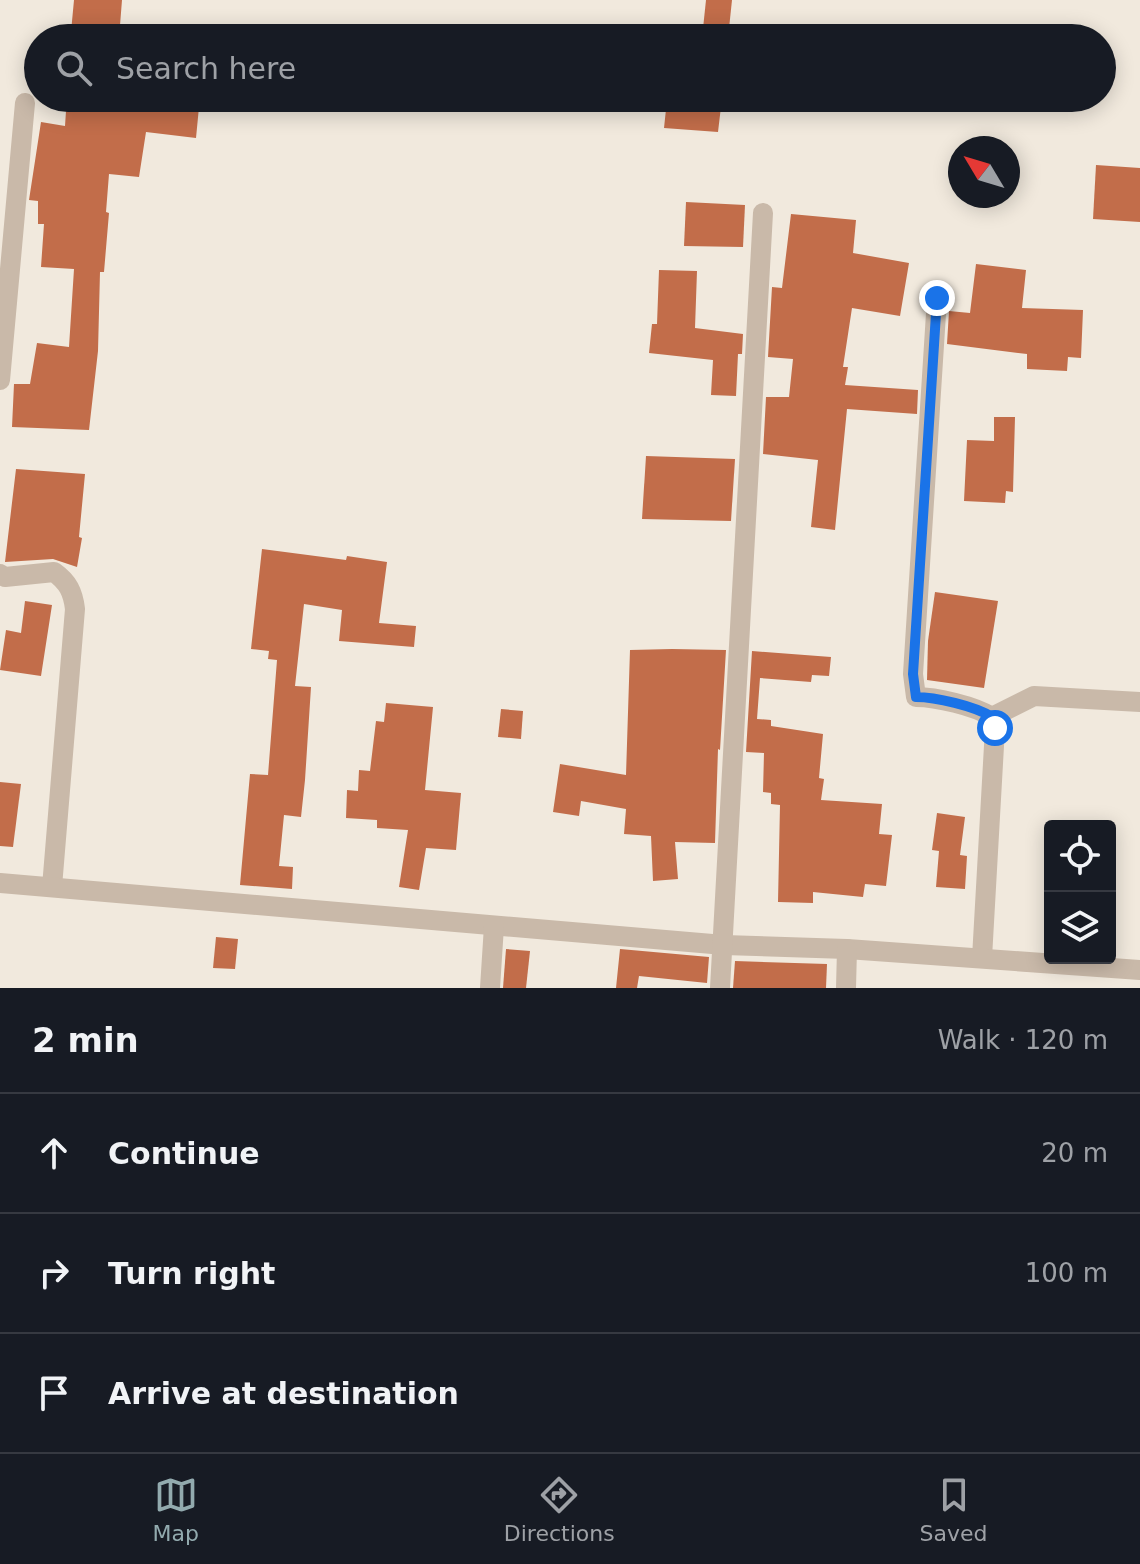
<!DOCTYPE html>
<html lang="en">
<head>
<meta charset="utf-8">
<style>
  :root { --surface:#171b24; --page:#242831; --text:#f1f3f6; --muted:#9ea1a6; --line:#363941; --accent:#92aaae }
  body { margin:0; font-family:"DejaVu Sans",sans-serif; background:var(--page); color:var(--text) }
  .controls { position:absolute; right:24px; bottom:24px; display:grid; overflow:hidden; border-radius:8px; box-shadow:0 4px 20px #0003 }
  .controls button { width:72px; height:72px; display:grid; place-items:center; padding:0; border:0; border-bottom:2px solid var(--line); background:var(--surface); color:var(--text); font:40px sans-serif }
  .compass { position:absolute; left:948px; top:136px; width:72px; height:72px; border-radius:50%; background:var(--surface); box-shadow:0 4px 20px #0003; rotate:308deg }
  .stop { position:absolute; width:24px; height:24px; margin:-18px; border:6px solid #1a73e8; border-radius:50%; background:#fff }
  .stop.end { background:#1a73e8; border-color:#fff; box-shadow:0 2px 8px #0008 }
  .list { margin:0; padding:0; list-style:none }
  h2 { display:flex; justify-content:space-between; align-items:center; height:104px; margin:0; padding:0 32px; font-size:34px }
  h2 small { font-size:26px; font-weight:400; color:var(--muted) }
  .list li { display:grid; grid-template-columns:52px 1fr auto; gap:24px; align-items:center; box-sizing:border-box; height:120px; padding:0 32px; border-top:2px solid var(--line) }
  .list b { display:block; font-size:30px; white-space:nowrap }
  .list em { font-size:26px; font-style:normal; color:var(--muted) }
  .icon { flex:none; width:44px; height:44px; fill:none; stroke:currentColor; stroke-width:2; stroke-linecap:round; stroke-linejoin:round }
  .map { position:relative; flex:none; width:1140px; height:988px; overflow:hidden }
  .search { position:absolute; background:var(--surface); box-shadow:0 4px 20px #0003; left:24px; right:24px; top:24px; height:88px; display:flex; align-items:center; gap:20px; box-sizing:border-box; padding:0 28px; border-radius:44px; color:var(--muted); font-size:30px }
  .sheet { height:464px; background:var(--surface) }
  nav { display:flex; justify-content:space-around; align-items:center; box-sizing:border-box; height:112px; border-top:2px solid var(--line); background:var(--surface); font-size:22px; color:var(--muted) }
  nav a { display:grid; justify-items:center; gap:4px }
  nav .on { color:var(--accent) }
  .map>svg:first-child { display:block }
  .building { fill:#c26d4a }
  .lines { fill:none; stroke-linecap:round; stroke-linejoin:round }
  .minor { stroke:#c9b9a9; stroke-width:20 }
  .route { stroke:#1a73e8; stroke-width:10 }
</style>
</head>
<body>
<div class="map">
<svg width="1140" height="988" viewBox="0 0 1140 988">
  <rect width="100%" height="100%" fill="#f1e9dd"/>
  <g class="building">
    <polygon points="74,0 122,0 119,38 81,38 82,33 71,32"/>
    <polygon points="706,0 732,0 728,38 702,38"/>
    <polygon points="73,98 111,98 199,107 196,138 146,132 139,177 109,174 106,212 109,213 104,272 100,272 98,351 89,430 12,427 14,384 30,384 37,343 69,347 74,269 41,267 44,224 38,224 38,201 29,200 41,122 65,126 66,111 72,112"/>
    <polygon points="696,98 722,98 718,132 664,128 667,100 695,103"/>
    <polygon points="1096,165 1140,168 1140,222 1093,219"/>
    <polygon points="686,202 745,205 743,247 684,246"/>
    <polygon points="791,214 856,220 853,253 909,263 900,316 852,308 843,367 848,367 845,385 918,390 917,414 847,409 835,530 811,527 818,460 763,454 766,397 789,397 793,359 768,357 772,287 782,288"/>
    <polygon points="976,264 1026,270 1022,308 1083,310 1081,358 1068,357 1067,371 1027,369 1027,354 947,344 949,311 970,313"/>
    <polygon points="659,270 697,271 695,328 743,334 742,354 738,354 736,396 711,395 713,360 649,353 652,324 657,324"/>
    <polygon points="994,417 1015,417 1013,492 1006,491 1005,503 964,501 967,440 994,441"/>
    <polygon points="646,456 735,459 731,521 642,519"/>
    <polygon points="16,469 85,474 79,537 82,538 77,567 53,559 5,562"/>
    <polygon points="262,549 346,560 347,556 387,562 379,623 416,626 414,647 339,641 342,610 304,604 295,686 311,687 305,780 301,817 284,815 279,866 293,867 292,889 240,885 250,774 268,775 277,660 268,659 269,651 251,649"/>
    <polygon points="935,592 998,601 984,688 927,680 928,641"/>
    <polygon points="25,601 52,605 41,676 0,670 6,630 21,633"/>
    <polygon points="672,649 726,650 720,750 718,749 715,843 675,842 678,879 653,881 651,836 624,834 626,809 581,801 579,816 553,812 560,764 626,775 630,650"/>
    <polygon points="752,651 831,657 829,676 812,675 811,682 760,678 757,719 771,720 771,726 823,734 819,778 824,779 821,800 882,804 879,834 892,835 886,886 865,884 863,897 813,892 813,903 778,902 780,805 771,804 771,793 763,792 764,753 746,752"/>
    <polygon points="386,703 433,707 425,790 461,793 456,850 426,848 419,890 399,887 408,830 377,828 377,820 346,818 347,790 358,791 359,770 370,771 376,721 384,722"/>
    <polygon points="501,709 523,711 521,739 498,737"/>
    <polygon points="0,782 21,784 13,847 0,846"/>
    <polygon points="937,813 965,817 960,855 967,856 965,889 936,887 939,851 932,850"/>
    <polygon points="216,937 238,939 235,969 213,968"/>
    <polygon points="506,949 530,951 526,988 503,988"/>
    <polygon points="620,949 709,957 707,983 639,976 637,988 616,988"/>
    <polygon points="735,961 827,964 826,988 733,988"/>
  </g>
  <g class="lines">
    <g class="minor">
      <path d="M 937,298 L 913,674 L 916,697 C 936,697 975,706 992,717 L 995,728 L 982,958"/>
      <polyline points="0,380 25,103"/>
      <path d="M 0,574 L 5,577 L 54,572 C 68,582 73,592 75,609 L 52,887"/>
      <polyline points="992,717 1034,696 1140,702"/>
      <polyline points="0,883 724,945 847,949 1140,970"/>
      <polyline points="490,988 494,926"/>
      <polyline points="720,988 763,213"/>
      <polyline points="846,988 847,949"/>
    </g>
  </g>
  <g class="lines">
    <path class="route" d="M 937,298 L 913,674 L 916,697 C 935,697 975,706 992,717 L 995,728"/>
  </g>
</svg>
<div class="controls">
<button><svg class="icon" aria-label="locate" viewBox="0 0 24 24"><circle cx="12" cy="12" r="6"/><path d="M12 2v4M12 18v4M2 12h4M18 12h4"/></svg></button>
<button><svg class="icon" aria-label="layers" viewBox="0 0 24 24"><path d="M12 4l9 5-9 5-9-5zM3 14l9 5 9-5"/></svg></button>
</div>
<svg class="compass" viewBox="-18 -18 36 36"><path d="M0-13l5 13h-10z" fill="#e53935"/><path d="M0 13l5-13h-10z" fill="#9ea1a6"/></svg>
<div class="stop" style="left:995px;top:728px"></div>
<div class="stop end" style="left:937px;top:298px"></div>
<div class="search"><svg class="icon" aria-label="search" viewBox="0 0 24 24"><circle cx="10" cy="10" r="6"/><path d="M15 15l6 6"/></svg>Search here</div>
</div>
<section class="sheet">
<h2>2 min<small>Walk · 120 m</small></h2>
<ul class="list">
<li><svg class="icon" aria-label="ahead" viewBox="0 0 24 24"><path d="M12 20V5M6 11l6-6 6 6"/></svg><div><b>Continue</b></div><em>20 m</em></li>
<li><svg class="icon" aria-label="right" viewBox="0 0 24 24"><path d="M7 20v-9h11M14 6l5 5-5 5"/></svg><div><b>Turn right</b></div><em>100 m</em></li>
<li><svg class="icon" aria-label="arrive" viewBox="0 0 24 24"><path d="M6 21V4h12l-3 4 3 4H6"/></svg><div><b>Arrive at destination</b></div></li>
</ul>
</section>
<nav>
<a class="on"><svg class="icon" aria-label="map" viewBox="0 0 24 24"><path d="M3 6l6-2 6 2 6-2v14l-6 2-6-2-6 2zM9 4v14M15 6v14"/></svg>Map</a>
<a><svg class="icon" aria-label="directions" viewBox="0 0 24 24"><path d="M12 3l9 9-9 9-9-9zM9 14v-3h6M13 9l2 2-2 2"/></svg>Directions</a>
<a><svg class="icon" aria-label="saved" viewBox="0 0 24 24"><path d="M7 4h10v16l-5-4-5 4z"/></svg>Saved</a>
</nav>
</body>
</html>
